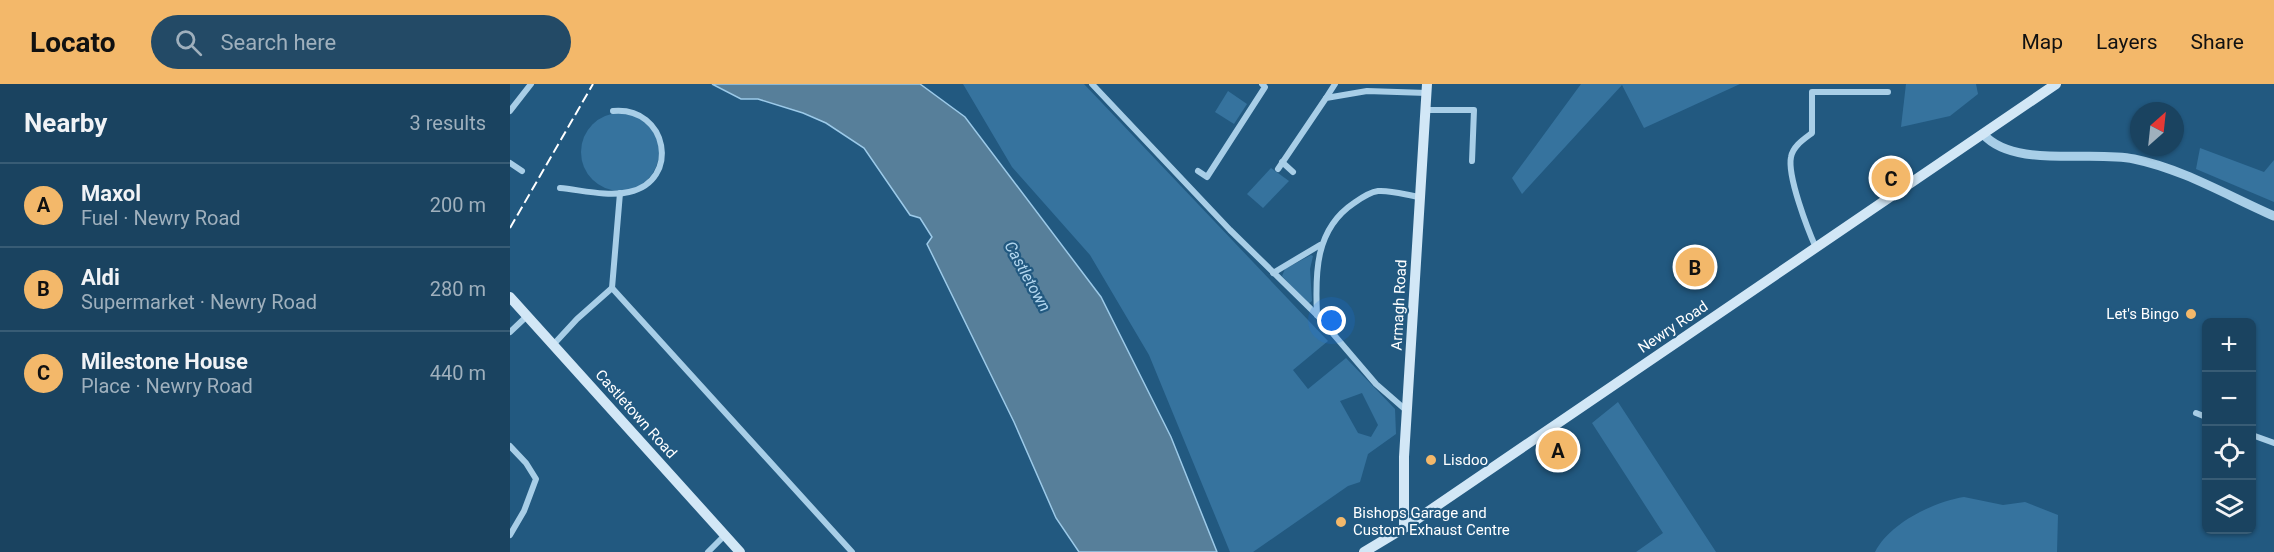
<!DOCTYPE html>
<html lang="en">
<head>
<meta charset="utf-8">
<style>
  :root { --surface:#1a4360; --page:#234a66; --text:#f1f3f6; --muted:#9fb0bd; --line:#385c75; --accent:#f3b86a }
  body { margin:0; font-family:Roboto,sans-serif; background:var(--page); color:var(--text) }
  .controls { position:absolute; right:18px; bottom:18px; display:grid; overflow:hidden; border-radius:9px; box-shadow:0 2px 4px #0004 }
  .controls button { width:54px; height:54px; display:grid; place-items:center; padding:0; border:0; border-bottom:2px solid var(--line); background:var(--surface); color:var(--text); font:30px sans-serif }
  .compass { position:absolute; left:1620px; top:18px; width:54px; height:54px; border-radius:50%; background:var(--surface); box-shadow:0 2px 4px #0004; rotate:27deg }
  .you { position:absolute; left:822px; top:237px; width:21px; height:21px; margin:-15px; border:4px solid #fff; border-radius:50%; background:#1a73e8; box-shadow:0 0 0 9px #1a73e833 }
  .badge { display:grid; place-items:center; width:39px; height:39px; border-radius:50%; background:var(--accent); color:#111; font-size:20px; font-weight:700 }
  .pin { position:absolute; translate:-50% -50%; border:3px solid #fff; box-shadow:0 2px 6px #0006 }
  .list { margin:0; padding:0; list-style:none }
  h2 { display:flex; justify-content:space-between; align-items:center; height:78px; margin:0; padding:0 24px; font-size:26px }
  h2 small { font-size:20px; font-weight:400; color:var(--muted) }
  .list li { display:grid; grid-template-columns:39px 1fr auto; gap:18px; align-items:center; box-sizing:border-box; height:84px; padding:0 24px; border-top:2px solid var(--line) }
  .list b { display:block; font-size:22px; white-space:nowrap }
  .list p { margin:0; font-size:20px; white-space:nowrap; color:var(--muted) }
  .list em { font-size:20px; font-style:normal; color:var(--muted) }
  .icon { flex:none; width:33px; height:33px; fill:none; stroke:currentColor; stroke-width:2; stroke-linecap:round; stroke-linejoin:round }
  .map { position:relative; flex:none; width:1764px; height:468px; overflow:hidden }
  header { display:flex; align-items:center; gap:36px; box-sizing:border-box; height:84px; padding:0 30px; background:var(--accent); color:#111 }
  header strong { font-size:28px }
  nav { display:flex; gap:33px; margin-inline-start:auto; font-size:21px }
  .search { width:420px; height:54px; background:var(--page); display:flex; align-items:center; gap:15px; box-sizing:border-box; padding:0 21px; border-radius:33px; color:var(--muted); font-size:22px }
  main { display:flex }
  aside { flex:1; background:var(--surface) }
  .map>svg:first-child { display:block }
  .green { fill:#36739e; fill-rule:evenodd }
  .water { fill:#577f9a; stroke:#9ccae9; stroke-width:1.5 }
  .lines { fill:none; stroke-linecap:round; stroke-linejoin:round }
  .minor { stroke:#a8cee7; stroke-width:6 }
  .tertiary { stroke:#a8cee7; stroke-width:9 }
  .secondary { stroke:#d2e7f6; stroke-width:10 }
  .rail { stroke:#fff; stroke-width:2; stroke-dasharray:10 4.5; stroke-linecap:butt }
  .poi-dot { fill:#f3b86a; stroke:#225980; stroke-width:2 }
  .labels { text-anchor:middle; stroke-width:4.5; stroke-linejoin:round; paint-order:stroke }
  .street-label { font-size:15px; fill:#fff; stroke:#225980 }
  .poi-label { font-size:15px; fill:#fff; stroke:#225980; text-anchor:start }
  .water-label { font-size:16px; font-style:italic; fill:#b3d7ef; stroke:#225980 }
</style>
</head>
<body>
<header>
<strong>Locato</strong>
<div class="search"><svg class="icon" aria-label="search" viewBox="0 0 24 24"><circle cx="10" cy="10" r="6"/><path d="M15 15l6 6"/></svg>Search here</div>
<nav><a>Map</a><a>Layers</a><a>Share</a></nav>
</header>
<main>
<aside>
<h2>Nearby<small>3 results</small></h2>
<ul class="list">
<li><span class="badge">A</span><div><b>Maxol</b><p>Fuel · Newry Road</p></div><em>200 m</em></li>
<li><span class="badge">B</span><div><b>Aldi</b><p>Supermarket · Newry Road</p></div><em>280 m</em></li>
<li><span class="badge">C</span><div><b>Milestone House</b><p>Place · Newry Road</p></div><em>440 m</em></li>
</ul>
</aside>
<div class="map">
<svg width="1764" height="468" viewBox="0 0 1764 468">
  <rect width="100%" height="100%" fill="#225980"/>
  <g class="green">
    <path d="M 453,0 L 574,0 L 818,257 L 783,286 L 798,305 L 836,274 L 885,325 L 886,350 L 858,370 L 850,398 L 838,402 L 743,468 L 720,468 L 639,271 L 580,171 L 502,83 ZM 852,309 L 868,341 L 861,353 L 848,349 L 830,317 Z"/>
    <polygon points="1071,0 1230,0 1134,44 1112,1 1012,110 1002,94"/>
    <polygon points="1396,0 1466,0 1468,10 1440,32 1391,43"/>
    <polygon points="718,7 737,20 724,40 705,28"/>
    <circle cx="110" cy="68" r="39"/>
    <polygon points="1690,64 1754,88 1764,76 1764,118 1686,85"/>
    <polygon points="761,84 779,97 753,124 737,110"/>
    <polygon points="801,171 803,172 800,185 802,217 798,220 772,192 775,185"/>
    <polygon points="1108,318 1206,468 1126,468 1153,449 1082,339"/>
    <path d="M 1454,413 L 1493,421 L 1515,418 L 1548,431 L 1547,468 L 1365,468 C 1380,439 1423,418 1454,413 Z"/>
  </g>
  <polygon class="water" points="202,0 410,0 455,33 591,213 661,353 707,468 569,468 546,434 504,338 417,160 422,153 410,134 400,131 354,64 316,39 293,29 248,15 231,15"/>
  <g class="lines">
    <g class="minor">
      <polyline points="582,0 720,146 807,231 866,300 897,327"/>
      <polyline points="816,14 825,0"/>
      <polyline points="916,26 964,26 962,77"/>
      <polyline points="0,27 21,0"/>
      <polyline points="772,78 783,88"/>
      <polyline points="0,79 12,87"/>
      <polyline points="768,85 816,14 857,7 917,9"/>
      <polyline points="688,87 697,93 755,3 752,0"/>
      <path d="M 50,104 C 71,106 98,113 119,108 C 171,97 158,22 103,27"/>
      <path d="M 1306,164 C 1298,146 1277,92 1281,73 C 1283,62 1294,55 1302,49 L 1302,8 L 1378,8"/>
      <polyline points="763,189 810,161"/>
      <polyline points="102,204 342,468"/>
      <path d="M 807,231 C 805,189 805,145 844,119 C 851,114 860,108 868,107 C 882,106 896,111 909,113"/>
      <polyline points="0,248 17,232"/>
      <polyline points="43,261 67,235 102,204 110,109"/>
      <polyline points="1686,329 1696,333"/>
      <polyline points="1742,351 1764,359"/>
      <polyline points="0,362 16,379 26,395 14,427 0,451"/>
      <polyline points="198,468 215,451"/>
    </g>
    <path class="tertiary" d="M 1473,50 C 1504,85 1581,66 1624,75 C 1673,85 1718,112 1764,132"/>
    <g class="secondary">
      <polyline points="0,213 230,468"/>
      <polyline points="894,444 894,373 917,0"/>
      <polyline points="854,468 894,444 1546,0"/>
    </g>
    <polyline class="rail" points="0,144 83,0"/>
  </g>
  <g class="poi-dot">
    <circle cx="1681" cy="230" r="6"/>
    <circle cx="921" cy="376" r="6"/>
    <circle cx="831" cy="438" r="6"/>
  </g>
  <g class="labels">
    <g class="street-label">
      <text transform="translate(889 221) rotate(-87)" y="5">Armagh Road</text>
      <text transform="translate(1163 243) rotate(-34)" y="5">Newry Road</text>
      <text transform="translate(126 330) rotate(48)" y="5">Castletown Road</text>
    </g>
    <g class="poi-label">
      <text x="1669" y="235" text-anchor="end">Let's Bingo</text>
      <text x="933" y="381">Lisdoo</text>
      <text x="843" y="434">Bishops Garage and<tspan x="843" dy="17">Custom Exhaust Centre</tspan></text>
    </g>
    <g class="water-label">
      <text transform="translate(518 192) rotate(61)" y="6">Castletown</text>
    </g>
  </g>
</svg>
<div class="controls">
<button>+</button>
<button>−</button>
<button><svg class="icon" aria-label="locate" viewBox="0 0 24 24"><circle cx="12" cy="12" r="6"/><path d="M12 2v4M12 18v4M2 12h4M18 12h4"/></svg></button>
<button><svg class="icon" aria-label="layers" viewBox="0 0 24 24"><path d="M12 4l9 5-9 5-9-5zM3 14l9 5 9-5"/></svg></button>
</div>
<svg class="compass" viewBox="-18 -18 36 36"><path d="M0-13l5 13h-10z" fill="#e53935"/><path d="M0 13l5-13h-10z" fill="#9fb0bd"/></svg>
<div class="you"></div>
<div class="pin badge" style="left:1048px;top:366px">A</div>
<div class="pin badge" style="left:1185px;top:183px">B</div>
<div class="pin badge" style="left:1381px;top:94px">C</div>
</div>
</main>
</body>
</html>
